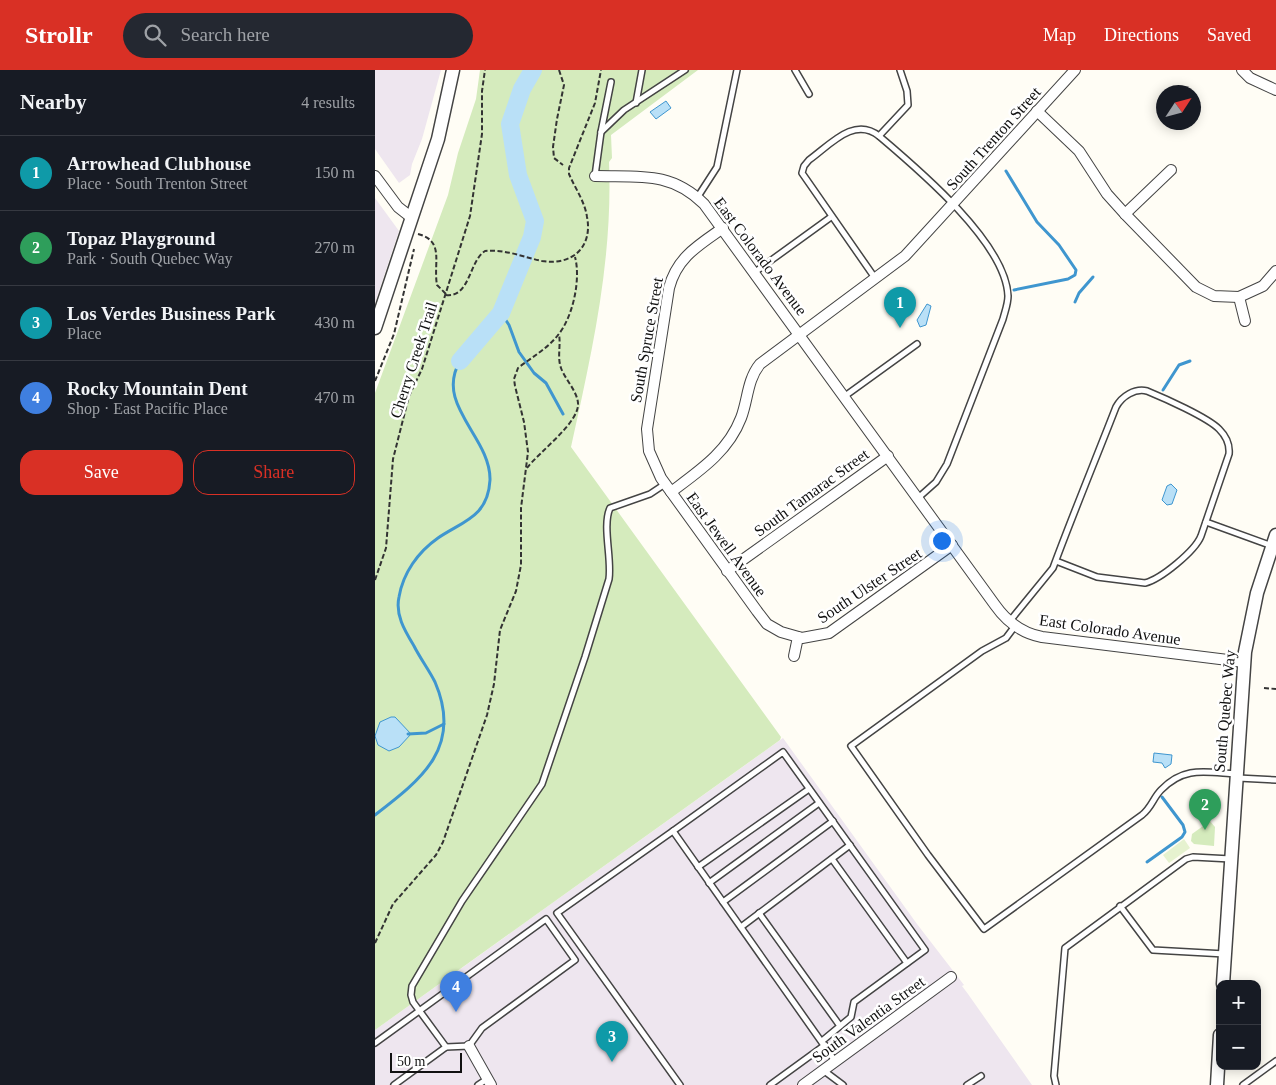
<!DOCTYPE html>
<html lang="en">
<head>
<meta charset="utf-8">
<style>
  :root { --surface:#171b24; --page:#242831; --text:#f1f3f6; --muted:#9ea1a6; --line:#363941; --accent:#d93025 }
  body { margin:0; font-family:Georgia,serif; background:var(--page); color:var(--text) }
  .controls { position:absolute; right:15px; bottom:15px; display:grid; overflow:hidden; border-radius:10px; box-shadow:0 2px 12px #0003 }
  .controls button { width:45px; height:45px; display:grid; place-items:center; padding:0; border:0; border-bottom:1px solid var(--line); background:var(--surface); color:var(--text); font:25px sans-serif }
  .compass { position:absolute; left:781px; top:15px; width:45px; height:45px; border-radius:50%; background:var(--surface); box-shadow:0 2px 12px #0003; rotate:54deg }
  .scale { position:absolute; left:15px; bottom:12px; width:72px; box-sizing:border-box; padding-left:5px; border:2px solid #111; border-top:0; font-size:14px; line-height:18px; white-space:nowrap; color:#111; -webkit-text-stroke:4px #fff; paint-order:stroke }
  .you { position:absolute; left:566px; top:470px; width:18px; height:18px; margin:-12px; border:4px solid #fff; border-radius:50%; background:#1a73e8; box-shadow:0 0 0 8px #1a73e833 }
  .badge { display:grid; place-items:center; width:32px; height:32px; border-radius:50%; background:var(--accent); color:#fff; font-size:16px; font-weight:700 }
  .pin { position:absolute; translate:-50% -41px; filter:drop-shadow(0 1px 2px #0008) }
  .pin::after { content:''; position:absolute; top:26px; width:18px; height:15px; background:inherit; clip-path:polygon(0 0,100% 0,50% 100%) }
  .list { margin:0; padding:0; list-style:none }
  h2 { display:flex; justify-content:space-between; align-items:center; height:65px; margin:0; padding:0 20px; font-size:21px }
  h2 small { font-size:16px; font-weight:400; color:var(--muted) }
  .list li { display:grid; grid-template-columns:32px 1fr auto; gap:15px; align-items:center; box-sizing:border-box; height:75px; padding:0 20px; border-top:1px solid var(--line) }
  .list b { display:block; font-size:19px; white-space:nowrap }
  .list p { margin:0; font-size:16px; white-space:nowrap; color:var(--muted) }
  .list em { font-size:16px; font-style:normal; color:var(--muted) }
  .actions { display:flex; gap:10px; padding:15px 20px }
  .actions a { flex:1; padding:11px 0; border:1px solid var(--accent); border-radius:15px; text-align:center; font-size:18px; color:var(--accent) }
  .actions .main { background:var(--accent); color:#fff }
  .icon { flex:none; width:28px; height:28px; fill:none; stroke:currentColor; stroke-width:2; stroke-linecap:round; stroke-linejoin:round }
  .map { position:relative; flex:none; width:901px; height:1015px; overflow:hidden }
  header { display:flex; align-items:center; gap:30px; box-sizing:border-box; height:70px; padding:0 25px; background:var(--accent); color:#fff }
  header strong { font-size:24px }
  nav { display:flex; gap:28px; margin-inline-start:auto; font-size:18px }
  .search { width:350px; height:45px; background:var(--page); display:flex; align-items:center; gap:12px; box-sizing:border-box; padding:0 18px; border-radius:28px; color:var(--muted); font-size:19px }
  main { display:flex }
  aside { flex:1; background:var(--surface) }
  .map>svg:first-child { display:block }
  .industrial { fill:#eee6ef }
  .green { fill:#d5ebbd }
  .pitch { fill:#e6f2cf }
  .water { fill:#b9e0f7; stroke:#3f96cf }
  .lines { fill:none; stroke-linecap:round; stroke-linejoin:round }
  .stream { stroke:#3f96cf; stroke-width:3 }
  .river { stroke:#b9e0f7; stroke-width:18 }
  .service-casing { stroke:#444; stroke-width:8 }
  .minor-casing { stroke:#444; stroke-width:12 }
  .tertiary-casing { stroke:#444; stroke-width:15 }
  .path { stroke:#333; stroke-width:2; stroke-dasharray:5 2.5; stroke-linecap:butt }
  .service { stroke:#fff; stroke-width:5 }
  .minor { stroke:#fff; stroke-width:10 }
  .tertiary { stroke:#fff; stroke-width:12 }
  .labels { text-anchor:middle; stroke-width:5; stroke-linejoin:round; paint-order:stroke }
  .street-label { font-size:16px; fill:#111; stroke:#fff }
</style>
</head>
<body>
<header>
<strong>Strollr</strong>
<div class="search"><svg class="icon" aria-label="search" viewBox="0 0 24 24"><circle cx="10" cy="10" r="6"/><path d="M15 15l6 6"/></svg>Search here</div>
<nav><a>Map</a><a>Directions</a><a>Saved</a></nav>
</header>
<main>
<aside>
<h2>Nearby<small>4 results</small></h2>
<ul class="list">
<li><span class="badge" style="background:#0f9aa8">1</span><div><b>Arrowhead Clubhouse</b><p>Place · South Trenton Street</p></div><em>150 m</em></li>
<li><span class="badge" style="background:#2e9e5b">2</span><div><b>Topaz Playground</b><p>Park · South Quebec Way</p></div><em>270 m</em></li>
<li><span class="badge" style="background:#0f9aa8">3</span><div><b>Los Verdes Business Park</b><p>Place</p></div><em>430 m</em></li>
<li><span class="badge" style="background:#3f7fe0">4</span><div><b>Rocky Mountain Dent</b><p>Shop · East Pacific Place</p></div><em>470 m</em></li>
</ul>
<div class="actions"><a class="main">Save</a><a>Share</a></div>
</aside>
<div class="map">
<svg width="901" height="1015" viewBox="0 0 901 1015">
  <rect width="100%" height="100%" fill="#fffdf5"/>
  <g class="industrial">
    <polygon points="0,0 66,0 47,69 37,94 35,105 24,113 0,79"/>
    <polygon points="0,128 24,161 0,233"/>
    <polygon points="408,668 542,854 589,915 587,916 593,924 657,1015 0,1015 0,960"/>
  </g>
  <g class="green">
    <path d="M 105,0 L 323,0 L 236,65 L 237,88 L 234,92 C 238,190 217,282 196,377 L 406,667 L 405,670 L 0,960 L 0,323 L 73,125 L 83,83 L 101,29 Z"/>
    <polygon points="835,751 840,757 839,776 819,774 816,771 817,764"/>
  </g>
  <polygon class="pitch" points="809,769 815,778 794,793 788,785"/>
  <g class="water">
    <polygon points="291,31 296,38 281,49 275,42"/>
    <polygon points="552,234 556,236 551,255 545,257 542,250"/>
    <polygon points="796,414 802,420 797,434 792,435 787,430 792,416"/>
    <polygon points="16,647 20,647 36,664 24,677 14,681 3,675 0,666 5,652"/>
    <polygon points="779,683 797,685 796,694 790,698 787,693 778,692"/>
  </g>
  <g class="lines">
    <g class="stream">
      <polyline points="631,101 662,152 684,175 701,200 700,205 693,209 639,220"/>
      <polyline points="700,232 704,223 718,207"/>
      <polyline points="126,243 134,255 144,282 159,303 171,313 188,344"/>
      <polyline points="788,320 804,295 815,291"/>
      <polyline points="33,664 51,663 69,654"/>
      <path d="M 0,745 C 47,709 88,677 60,612 C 54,600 45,588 39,576 C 30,561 20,545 24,527 C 28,503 43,482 63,468 C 88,451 113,447 115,410 C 116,367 59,335 85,291"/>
      <polyline points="772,792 807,767 810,762 808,755 787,727"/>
    </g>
    <polyline class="river" points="85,291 126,243 157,167 160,151 143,105 135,54 147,19 158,0"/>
    <defs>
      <g id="service">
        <polyline points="420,0 434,24"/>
        <polyline points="261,33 267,0"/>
        <polyline points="226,62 249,40 310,0"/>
        <polyline points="504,66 533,35 532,21 525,0"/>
        <polyline points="220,106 226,62 236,12"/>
        <polyline points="322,128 342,97 362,0"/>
        <polyline points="380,202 456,147"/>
        <path d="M 500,208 L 427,103 L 429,96 L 434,90 C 455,75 479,46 504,66 C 543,99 631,173 633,226 C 633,234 630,241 628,249 L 572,394 L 561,412 L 543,428"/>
        <polyline points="470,326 542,274"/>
        <polyline points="831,452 897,476"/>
        <path d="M 634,552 L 678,498 C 698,444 720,391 741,337 C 747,326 760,318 772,321 C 789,328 832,347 844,359 C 851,366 855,374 854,384 L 826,466 C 820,481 786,509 770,513 L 722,507 L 681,491"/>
        <path d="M 640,556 L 631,568 L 607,581 L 476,676 L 553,785 L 609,859 L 767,745 C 777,737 778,728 786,720 C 809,696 830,702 860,704"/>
        <polyline points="863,708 901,710"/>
        <polyline points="298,761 408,682 550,880 479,932 476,947 447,971"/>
        <polyline points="457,789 532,893"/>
        <polyline points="323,797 434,719"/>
        <polyline points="334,813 444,733"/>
        <polyline points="348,832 458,751"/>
        <polyline points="745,836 778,880 850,884"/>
        <polyline points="384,843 465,956"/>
        <polyline points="366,857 475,775"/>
        <polyline points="0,973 171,849 200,890 107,958 94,976 71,977 19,1015"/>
        <path d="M 71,977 L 38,932 L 36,925 L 37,916 L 87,831 L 167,714 L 210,587 L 234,509 C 237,488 227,456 235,438 L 275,424 L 290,414"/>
        <polyline points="448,1000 468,1015"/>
        <polyline points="103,1015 112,1009"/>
        <polyline points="305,1015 182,843 298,761 460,991"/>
        <polyline points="395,1015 450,975"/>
        <polyline points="592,1015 606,1006"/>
        <polyline points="681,1015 679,1006 690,878 811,789 818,787 856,789"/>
        <polyline points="868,1015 901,991"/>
      </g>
      <g id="minor">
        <polyline points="867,0 875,8 901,20"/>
        <polyline points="662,41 704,81 732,124 750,144 821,217 839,226 864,227 888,216 901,201"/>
        <polyline points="0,106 23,137 37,148"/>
        <path d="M 220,106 C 264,107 296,101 329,134 L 620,535 C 632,552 646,563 667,567 L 869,592"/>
        <polyline points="750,144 796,100"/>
        <path d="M 348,158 C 324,175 302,187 294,218 L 272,359 L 274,381 L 286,408 L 382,541 L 392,554 L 406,562 L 427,568 L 454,563 L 577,475"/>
        <polyline points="864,227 870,251"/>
        <path d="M 296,422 C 324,401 353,382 366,348 C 373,330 372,310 385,294 L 530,186 L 700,0"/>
        <polyline points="352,501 513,386"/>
        <polyline points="419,586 423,567"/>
        <polyline points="94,976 116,1015"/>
        <polyline points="428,1015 576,907"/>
      </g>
      <g id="tertiary">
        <polyline points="0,258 63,69 78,0"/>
        <polyline points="848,914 870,582 882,523 901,465"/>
        <polyline points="842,1015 845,965"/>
      </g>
    </defs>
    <use href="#service" class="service-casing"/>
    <use href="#minor" class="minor-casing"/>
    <use href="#tertiary" class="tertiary-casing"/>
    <g class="path">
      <polyline points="184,0 189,15 182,49 178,77 179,88 188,95"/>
      <path d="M 43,164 C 70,171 58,193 62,215 L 71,224"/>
      <path d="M 71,225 C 95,228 94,191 110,181 C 130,179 148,187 167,191 C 197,196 218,177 212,147 C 210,132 200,118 194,104 L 194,98 L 220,33 L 226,0"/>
      <polyline points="0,311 19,264 39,179"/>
      <path d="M 152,398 C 164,382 205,352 203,333 C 202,321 190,309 186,298 C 182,287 186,276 184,264"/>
      <polyline points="0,510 11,478 18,389 34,326 47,299 95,146 107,64 107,21 110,0"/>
      <polyline points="889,618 901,619"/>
      <path d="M 0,873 L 18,834 L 61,785 L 68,772 L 112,645 L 119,614 L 125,560 L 141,521 L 146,495 L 146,438 L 153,382 L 149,352 L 140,316 L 139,309 L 143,298 C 157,287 172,279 183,265 C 198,247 206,209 200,187"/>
    </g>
    <use href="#service" class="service"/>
    <use href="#minor" class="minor"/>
    <use href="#tertiary" class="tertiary"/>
  </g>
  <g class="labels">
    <g class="street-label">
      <text transform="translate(618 68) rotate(-48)" y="6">South Trenton Street</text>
      <text transform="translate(386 186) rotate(53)" y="6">East Colorado Avenue</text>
      <text transform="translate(271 270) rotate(-80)" y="6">South Spruce Street</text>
      <text transform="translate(38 290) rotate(-72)" y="6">Cherry Creek Trail</text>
      <text transform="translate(436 422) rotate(-36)" y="6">South Tamarac Street</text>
      <text transform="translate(352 474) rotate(54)" y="6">East Jewell Avenue</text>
      <text transform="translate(494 515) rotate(-34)" y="6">South Ulster Street</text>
      <text transform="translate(735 559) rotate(8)" y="6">East Colorado Avenue</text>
      <text transform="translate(849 641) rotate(-85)" y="6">South Quebec Way</text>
      <text transform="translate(493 949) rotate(-36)" y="6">South Valentia Street</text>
    </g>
  </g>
</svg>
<div class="controls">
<button>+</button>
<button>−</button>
</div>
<svg class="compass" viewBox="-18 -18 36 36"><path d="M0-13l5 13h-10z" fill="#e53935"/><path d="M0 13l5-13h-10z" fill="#9ea1a6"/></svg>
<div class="scale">50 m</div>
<div class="you"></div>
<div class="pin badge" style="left:525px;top:258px;background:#0f9aa8">1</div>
<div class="pin badge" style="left:830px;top:760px;background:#2e9e5b">2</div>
<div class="pin badge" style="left:237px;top:992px;background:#0f9aa8">3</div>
<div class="pin badge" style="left:81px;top:942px;background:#3f7fe0">4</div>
</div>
</main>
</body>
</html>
